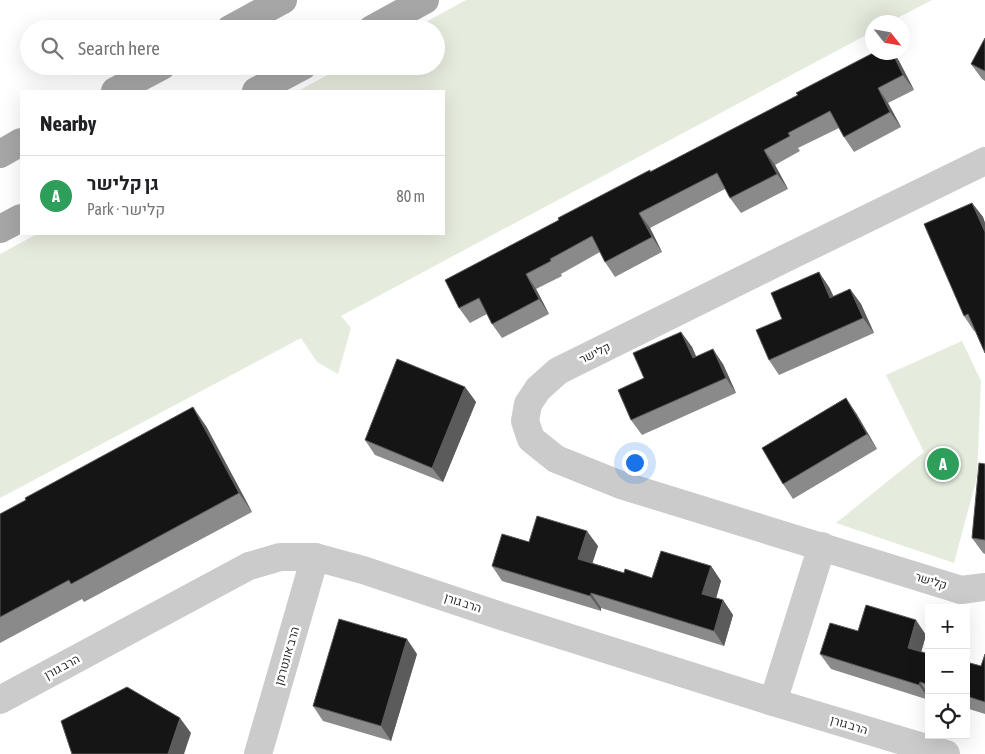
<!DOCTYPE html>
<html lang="en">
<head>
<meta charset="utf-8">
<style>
  :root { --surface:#fff; --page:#f6f6f6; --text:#202124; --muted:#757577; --line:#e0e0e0; --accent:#111827 }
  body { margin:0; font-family:"Asap Condensed",Heebo,sans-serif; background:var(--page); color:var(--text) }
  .controls { position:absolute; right:15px; bottom:15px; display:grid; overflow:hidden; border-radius:0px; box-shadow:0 5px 20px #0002 }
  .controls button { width:45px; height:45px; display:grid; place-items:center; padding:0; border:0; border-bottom:1px solid var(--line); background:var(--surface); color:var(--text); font:25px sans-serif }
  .compass { position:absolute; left:865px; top:15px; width:45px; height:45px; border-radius:50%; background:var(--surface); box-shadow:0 5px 20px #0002; rotate:121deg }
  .you { position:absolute; left:634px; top:462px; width:18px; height:18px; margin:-12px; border:4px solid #fff; border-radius:50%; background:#1a73e8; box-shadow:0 0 0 8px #1a73e833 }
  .badge { display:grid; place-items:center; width:32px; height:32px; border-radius:50%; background:var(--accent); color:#fff; font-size:16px; font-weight:700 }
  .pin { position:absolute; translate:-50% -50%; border:2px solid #fff; box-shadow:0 1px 5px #0006 }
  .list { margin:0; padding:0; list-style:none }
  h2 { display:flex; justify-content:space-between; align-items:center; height:65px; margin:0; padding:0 20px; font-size:21px }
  h2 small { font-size:16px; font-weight:400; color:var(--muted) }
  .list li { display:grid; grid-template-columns:32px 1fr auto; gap:15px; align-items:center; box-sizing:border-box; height:80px; padding:0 20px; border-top:1px solid var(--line) }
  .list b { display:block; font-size:19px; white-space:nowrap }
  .list p { margin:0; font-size:16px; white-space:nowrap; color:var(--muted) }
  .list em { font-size:16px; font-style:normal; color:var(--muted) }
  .icon { flex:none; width:28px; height:28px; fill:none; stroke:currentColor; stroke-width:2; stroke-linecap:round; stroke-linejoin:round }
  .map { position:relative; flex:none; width:985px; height:754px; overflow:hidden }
  .search { position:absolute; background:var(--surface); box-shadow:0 5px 20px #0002; left:20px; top:20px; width:425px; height:55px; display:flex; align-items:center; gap:12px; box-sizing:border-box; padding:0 18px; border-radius:28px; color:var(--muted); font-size:19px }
  .panel { position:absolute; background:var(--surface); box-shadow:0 5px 20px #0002; left:20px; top:90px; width:425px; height:145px; border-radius:0px }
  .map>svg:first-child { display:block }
  .green { fill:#e5ebdd }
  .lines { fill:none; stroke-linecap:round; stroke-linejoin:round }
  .minor { stroke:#cbcbcb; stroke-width:28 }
  .major { stroke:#a6a6a6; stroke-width:28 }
  .wall { fill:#8a8a8a }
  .shaded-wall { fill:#5b5b5b }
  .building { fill:#151515; stroke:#5b5b5b }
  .labels { text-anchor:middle; stroke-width:5; stroke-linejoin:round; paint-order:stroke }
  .street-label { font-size:12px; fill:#2e2e2e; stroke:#fff }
</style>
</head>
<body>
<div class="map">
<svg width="985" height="754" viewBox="0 0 985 754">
  <rect width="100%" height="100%" fill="#fff"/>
  <g class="green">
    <polygon points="466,0 932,0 890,22 872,22 872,32 341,316 351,328 338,374 317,362 301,338 0,498 0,254 37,234 444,234 444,91 298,91 344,66 436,66 436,29 413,29"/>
    <polygon points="962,341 981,381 977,477 954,563 836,523 924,452 886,375"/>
  </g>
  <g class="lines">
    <g class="minor">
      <polyline points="985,161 784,259 558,371 538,389 528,404 525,421 531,439 556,459 621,485 961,590 985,587"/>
      <polyline points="0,700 249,566 280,557 315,557 363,570 504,617 773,702 946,754"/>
      <polyline points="773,702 822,546"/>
      <polyline points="258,754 315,557"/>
    </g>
    <g class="major">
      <polyline points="230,29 283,0"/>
      <polyline points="372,29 425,0"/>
      <polyline points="115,91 162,66"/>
      <polyline points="256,91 303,66"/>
      <polyline points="0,154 21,142"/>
      <polyline points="0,229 21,218"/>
    </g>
  </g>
  <g class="wall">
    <polygon points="985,38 985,81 982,79 971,64"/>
    <polygon points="875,52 893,52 899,61 914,90 888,103 901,127 854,152 844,137 839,128 798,148 800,151 775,165 788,189 741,213 730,198 725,189 650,228 662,252 615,277 605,262 600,252 561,274 562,276 536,289 549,314 502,338 492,324 487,314 470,323 459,308 651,172 798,95"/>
    <polygon points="972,203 983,217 985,223 985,353 975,331 974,331 964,316"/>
    <polygon points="829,287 834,297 850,289 861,304 874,333 779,375 769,360"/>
    <polygon points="681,332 692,347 696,356 723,364 736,393 642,435 631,420"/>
    <polygon points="465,387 476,402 443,482 375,455 365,440"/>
    <polygon points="856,413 877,449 793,499 783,484"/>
    <polygon points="206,426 252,512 84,602 82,599 0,643 0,514"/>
    <polygon points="985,464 985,554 983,553 972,538"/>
    <polygon points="598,546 592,563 624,573 652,578 711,566 721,581 716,598 723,600 733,615 724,646 601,608 601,611 502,581 492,566"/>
    <polygon points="858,631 926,635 921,652 929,654 929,700 831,669 820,654"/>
    <polygon points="417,654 391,741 323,721 313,706"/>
    <polygon points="985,654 985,714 966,708 966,662 981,666"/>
  </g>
  <g class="shaded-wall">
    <polygon points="892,52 893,52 899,61 914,90 903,75"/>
    <polygon points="878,88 888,103 901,127 890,112"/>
    <polygon points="764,150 775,165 788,189 777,174"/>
    <polygon points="972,203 983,217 985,223 985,232"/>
    <polygon points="639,213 650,228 662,252 652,237"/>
    <polygon points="819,272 829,287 841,313 830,298"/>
    <polygon points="526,274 536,289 549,314 539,299"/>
    <polygon points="850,289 861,304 874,333 863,318"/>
    <polygon points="681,332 692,347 703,373 693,358"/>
    <polygon points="713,349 723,364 736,393 726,378"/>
    <polygon points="465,387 476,402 443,482 432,468"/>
    <polygon points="846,398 856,413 877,449 867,434"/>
    <polygon points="193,407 206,426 252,512 239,493"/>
    <polygon points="587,531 598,546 589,574 578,559"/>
    <polygon points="711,566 721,581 713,609 702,594"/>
    <polygon points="591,593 601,608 601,611 590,596"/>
    <polygon points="723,600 733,615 724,646 714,631"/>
    <polygon points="916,620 926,635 918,663 908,648"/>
    <polygon points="407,639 417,654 391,741 381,726"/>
    <polygon points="920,682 929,695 929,699 919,685"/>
    <polygon points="180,718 191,733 184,754 168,754"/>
  </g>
  <g class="building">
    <polygon points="985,38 985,71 971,64"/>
    <polygon points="875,52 892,52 903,75 878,88 890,112 844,137 830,111 788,133 790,136 764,150 777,174 730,198 717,173 639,213 652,237 605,262 592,236 550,259 551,261 526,274 539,299 492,324 479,298 459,308 445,280 559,220 558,218 650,170 650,172 798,95 796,93"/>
    <polygon points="972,203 985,232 985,353 968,314 964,316 924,224"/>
    <polygon points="819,272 830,298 850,289 863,318 769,360 756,330 782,319 771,293"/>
    <polygon points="681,332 693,358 713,349 726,378 631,420 618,390 644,378 633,353"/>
    <polygon points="397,359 465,387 432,468 365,440"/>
    <polygon points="846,398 867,434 783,484 762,448"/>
    <polygon points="193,407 239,493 71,584 69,580 0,617 0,514 26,500 25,498"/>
    <polygon points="979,463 985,464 985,540 972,538"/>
    <polygon points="537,516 587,531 578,559 624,573 625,569 652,578 661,551 711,566 702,594 723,600 714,631 591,593 590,596 492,566 502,534 529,542"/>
    <polygon points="866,605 916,620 908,648 929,654 929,685 920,682 919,685 820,654 830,623 858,631"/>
    <polygon points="339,619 407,639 381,726 313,706"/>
    <polygon points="985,654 985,702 966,696 966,662 981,666"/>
    <polygon points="127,687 180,718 168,754 72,754 61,721"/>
  </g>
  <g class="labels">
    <g class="street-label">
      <text transform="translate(595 353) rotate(-26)" y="4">קלישר</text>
      <text transform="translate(931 581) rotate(17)" y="4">קלישר</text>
      <text transform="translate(463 603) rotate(18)" y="4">הרב גורן</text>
      <text transform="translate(287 656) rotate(-74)" y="4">הרב אונטרמן</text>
      <text transform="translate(62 667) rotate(-28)" y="4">הרב גורן</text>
      <text transform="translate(849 725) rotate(17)" y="4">הרב גורן</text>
    </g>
  </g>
</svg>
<div class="controls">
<button>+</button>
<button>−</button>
<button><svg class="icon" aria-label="locate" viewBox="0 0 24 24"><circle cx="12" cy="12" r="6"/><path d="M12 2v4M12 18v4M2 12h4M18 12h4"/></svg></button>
</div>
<svg class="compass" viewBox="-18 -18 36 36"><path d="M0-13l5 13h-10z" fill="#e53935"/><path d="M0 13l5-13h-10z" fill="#757577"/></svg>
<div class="you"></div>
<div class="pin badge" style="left:943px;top:464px;background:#2e9e5b">A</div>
<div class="search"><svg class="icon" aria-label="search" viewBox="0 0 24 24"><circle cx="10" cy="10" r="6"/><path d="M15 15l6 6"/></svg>Search here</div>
<section class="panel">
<h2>Nearby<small></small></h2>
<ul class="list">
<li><span class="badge" style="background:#2e9e5b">A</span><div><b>גן קלישר</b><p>Park · קלישר</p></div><em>80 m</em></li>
</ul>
</section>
</div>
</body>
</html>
